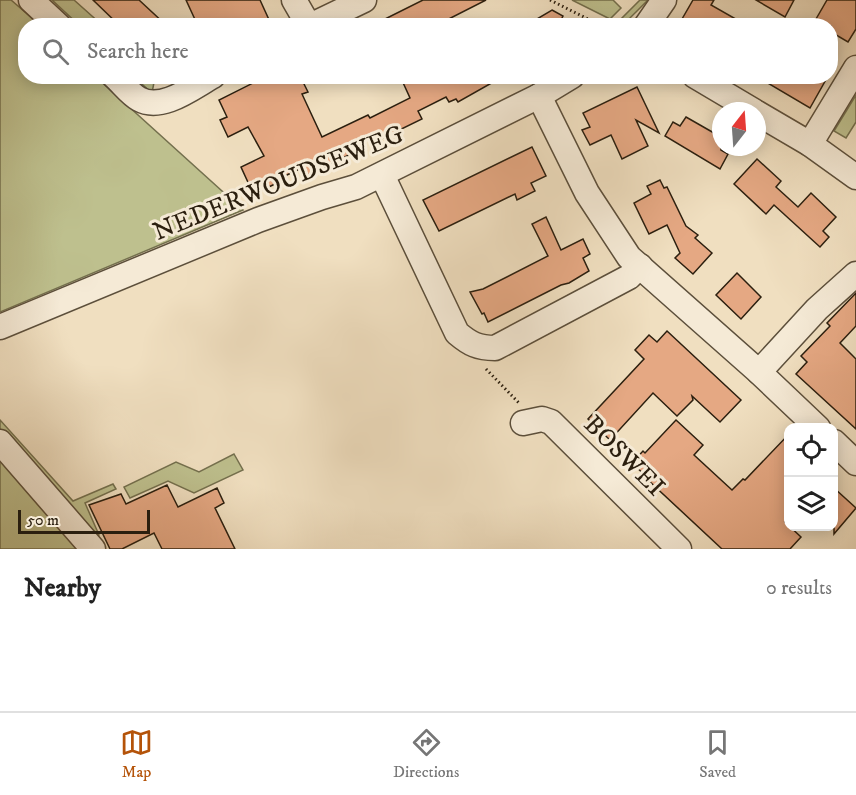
<!DOCTYPE html>
<html lang="en">
<head>
<meta charset="utf-8">
<style>
  :root { --surface:#fff; --page:#f2f2f2; --text:#222; --muted:#767676; --line:#e0e0e0; --accent:#b45309 }
  body { margin:0; font-family:"IM FELL DW Pica",serif; background:var(--page); color:var(--text) }
  .controls { position:absolute; right:18px; bottom:18px; display:grid; overflow:hidden; border-radius:12px; box-shadow:0 3px 15px #0003 }
  .controls button { width:54px; height:54px; display:grid; place-items:center; padding:0; border:0; border-bottom:2px solid var(--line); background:var(--surface); color:var(--text); font:30px sans-serif }
  .compass { position:absolute; left:712px; top:102px; width:54px; height:54px; border-radius:50%; background:var(--surface); box-shadow:0 3px 15px #0003; rotate:17deg }
  .scale { position:absolute; left:18px; bottom:15px; width:132px; box-sizing:border-box; padding-left:6px; border:3px solid #2b1f0f; border-top:0; font-size:16px; line-height:21px; white-space:nowrap; color:#2b1f0f; -webkit-text-stroke:4px #f5ead6; paint-order:stroke }
  .list { margin:0; padding:0; list-style:none }
  h2 { display:flex; justify-content:space-between; align-items:center; height:78px; margin:0; padding:0 24px; font-size:26px }
  h2 small { font-size:20px; font-weight:400; color:var(--muted) }
  .icon { flex:none; width:33px; height:33px; fill:none; stroke:currentColor; stroke-width:2; stroke-linecap:round; stroke-linejoin:round }
  .map { position:relative; flex:none; width:856px; height:549px; overflow:hidden }
  .search { position:absolute; background:var(--surface); box-shadow:0 3px 15px #0003; left:18px; right:18px; top:18px; height:66px; display:flex; align-items:center; gap:15px; box-sizing:border-box; padding:0 21px; border-radius:24px; color:var(--muted); font-size:22px }
  .sheet { height:162px; background:var(--surface) }
  nav { display:flex; justify-content:space-around; align-items:center; box-sizing:border-box; height:84px; border-top:2px solid var(--line); background:var(--surface); font-size:16px; color:var(--muted) }
  nav a { display:grid; justify-items:center; gap:3px }
  nav .on { color:var(--accent) }
  .map>svg:first-child { display:block }
  .green { fill:#bec08e; stroke:#74704e; stroke-width:1.5 }
  .building { fill:#e5a883; stroke:#2b1f0f; stroke-width:1.5 }
  .lines { fill:none; stroke-linecap:round; stroke-linejoin:round }
  .minor-casing { stroke:#5c4f3b; stroke-width:27 }
  .path { stroke:#2b1f0f; stroke-width:3; stroke-dasharray:1.5 3; stroke-linecap:butt }
  .minor { stroke:#f5ead6; stroke-width:24 }
  .labels { text-anchor:middle; stroke-width:6; stroke-linejoin:round; paint-order:stroke }
  .street-label { font-size:26px; fill:#2b1f0f; stroke:#f5ead6 }
</style>
</head>
<body>
<div class="map">
<svg width="856" height="549" viewBox="0 0 856 549">
  <rect width="100%" height="100%" fill="#f0dfc0"/>
  <filter id="stains"><feTurbulence type="fractalNoise" baseFrequency=".00333" numOctaves="4"/><feColorMatrix values="0 0 0 0 .2 0 0 0 0 .09 0 0 0 0 .02 0 0 0 .5 -.17"/></filter>
  <radialGradient id="worn" r=".72"><stop offset=".6" stop-color="#630" stop-opacity="0"/><stop offset="1" stop-color="#630" stop-opacity=".3"/></radialGradient>
  <g class="green">
    <polygon points="0,0 11,0 40,25 26,26 26,76 96,77 243,210 0,312"/>
    <polygon points="52,0 74,0 102,25 79,25"/>
    <polygon points="572,0 613,0 621,8 610,19"/>
    <polygon points="640,0 648,0 623,25 617,23"/>
    <polygon points="134,77 155,77 152,93"/>
    <polygon points="856,95 856,122 846,138 834,131"/>
    <polygon points="0,420 73,501 113,484 116,489 85,503 99,535 93,539 0,433"/>
    <polygon points="0,452 85,549 0,549"/>
    <polygon points="234,454 243,470 194,493 168,481 130,498 124,487 176,462 199,472"/>
  </g>
  <g class="building">
    <polygon points="93,0 139,0 167,26 120,26"/>
    <polygon points="186,0 260,0 270,22 262,26 198,26"/>
    <polygon points="423,0 486,0 435,26 371,26"/>
    <polygon points="693,0 714,0 711,5 748,26 678,26"/>
    <polygon points="756,0 794,0 785,17"/>
    <polygon points="827,0 856,0 856,29 848,42 831,32 831,26 812,26"/>
    <polygon points="552,10 563,16 558,26 525,26"/>
    <polygon points="267,76 300,76 308,92 302,94 322,137 368,115 370,118 410,98 400,76 504,76 458,102 456,99 449,102 446,97 418,111 422,119 379,140 375,132 347,146 351,154 308,175 304,167 274,181 275,184 256,193 255,191 252,191 241,167 264,156 248,127 228,137 220,120 227,117 219,100"/>
    <polygon points="756,76 828,76 810,108"/>
    <polygon points="637,87 659,133 636,120 648,146 622,159 611,135 590,145 582,130 590,127 583,113"/>
    <polygon points="686,117 721,137 721,150 728,154 720,169 665,136 673,122 680,126"/>
    <polygon points="532,147 546,176 531,183 535,191 517,200 515,194 439,231 423,200"/>
    <polygon points="757,159 781,181 776,187 798,207 811,193 836,217 823,231 829,237 820,247 774,205 766,214 734,184"/>
    <polygon points="660,180 664,188 667,187 686,226 698,235 695,238 712,253 693,274 675,258 680,253 667,225 649,234 634,203 651,194 647,186"/>
    <polygon points="546,217 561,250 583,239 590,254 583,258 589,271 569,283 561,285 488,322 484,313 482,314 470,292 483,289 548,256 532,224"/>
    <polygon points="737,273 761,297 741,319 716,295"/>
    <polygon points="856,293 856,326 840,343 856,359 856,429 796,374 807,362 801,356 830,326 827,323"/>
    <polygon points="667,331 741,400 720,422 692,396 693,400 677,416 653,393 610,440 588,419 644,359 635,350 649,335 657,342"/>
    <polygon points="676,420 703,445 694,455 732,490 743,479 745,480 789,434 789,520 785,522 801,537 790,549 722,549 649,481 650,480 632,463 643,451 645,453"/>
    <polygon points="167,485 178,507 217,488 224,503 215,508 235,549 162,549 154,533 122,549 110,549 89,505 121,494 126,504"/>
    <polygon points="834,488 856,508 834,534"/>
  </g>
  <g class="lines">
    <defs>
      <g id="minor">
        <polyline points="31,0 59,26"/>
        <polyline points="294,0 309,26"/>
        <polyline points="310,26 364,0"/>
        <polyline points="646,26 664,0"/>
        <path d="M 114,76 C 122,83 130,94 139,99 C 162,112 193,87 213,76"/>
        <polyline points="695,76 754,111"/>
        <polyline points="539,96 587,193 629,257 759,372 818,428"/>
        <polyline points="757,113 810,144 856,177"/>
        <polyline points="810,144 856,68"/>
        <path d="M 382,175 L 457,333 C 470,344 478,348 495,348 L 629,277 L 640,266"/>
        <polyline points="0,327 258,220 322,197 356,187 539,96 572,76"/>
        <polyline points="759,372 817,309 856,274"/>
        <polyline points="523,423 542,419 551,422 679,549"/>
        <polyline points="0,442 93,549"/>
        <polyline points="834,442 856,463"/>
      </g>
    </defs>
    <use href="#minor" class="minor-casing"/>
    <g class="path">
      <polyline points="550,0 602,26"/>
      <polyline points="486,369 519,403"/>
    </g>
    <use href="#minor" class="minor"/>
  </g>
  <g class="labels">
    <g class="street-label">
      <text transform="translate(278 182) rotate(-22)" y="9">NEDERWOUDSEWEG</text>
      <text transform="translate(625 455) rotate(45)" y="9">BOSWEI</text>
    </g>
  </g>
  <rect width="100%" height="100%" filter="url(#stains)"/>
  <rect width="100%" height="100%" fill="url(#worn)"/>
</svg>
<div class="controls">
<button><svg class="icon" aria-label="locate" viewBox="0 0 24 24"><circle cx="12" cy="12" r="6"/><path d="M12 2v4M12 18v4M2 12h4M18 12h4"/></svg></button>
<button><svg class="icon" aria-label="layers" viewBox="0 0 24 24"><path d="M12 4l9 5-9 5-9-5zM3 14l9 5 9-5"/></svg></button>
</div>
<svg class="compass" viewBox="-18 -18 36 36"><path d="M0-13l5 13h-10z" fill="#e53935"/><path d="M0 13l5-13h-10z" fill="#767676"/></svg>
<div class="scale">50 m</div>
<div class="search"><svg class="icon" aria-label="search" viewBox="0 0 24 24"><circle cx="10" cy="10" r="6"/><path d="M15 15l6 6"/></svg>Search here</div>
</div>
<section class="sheet">
<h2>Nearby<small>0 results</small></h2>
<ul class="list">
</ul>
</section>
<nav>
<a class="on"><svg class="icon" aria-label="map" viewBox="0 0 24 24"><path d="M3 6l6-2 6 2 6-2v14l-6 2-6-2-6 2zM9 4v14M15 6v14"/></svg>Map</a>
<a><svg class="icon" aria-label="directions" viewBox="0 0 24 24"><path d="M12 3l9 9-9 9-9-9zM9 14v-3h6M13 9l2 2-2 2"/></svg>Directions</a>
<a><svg class="icon" aria-label="saved" viewBox="0 0 24 24"><path d="M7 4h10v16l-5-4-5 4z"/></svg>Saved</a>
</nav>
</body>
</html>
